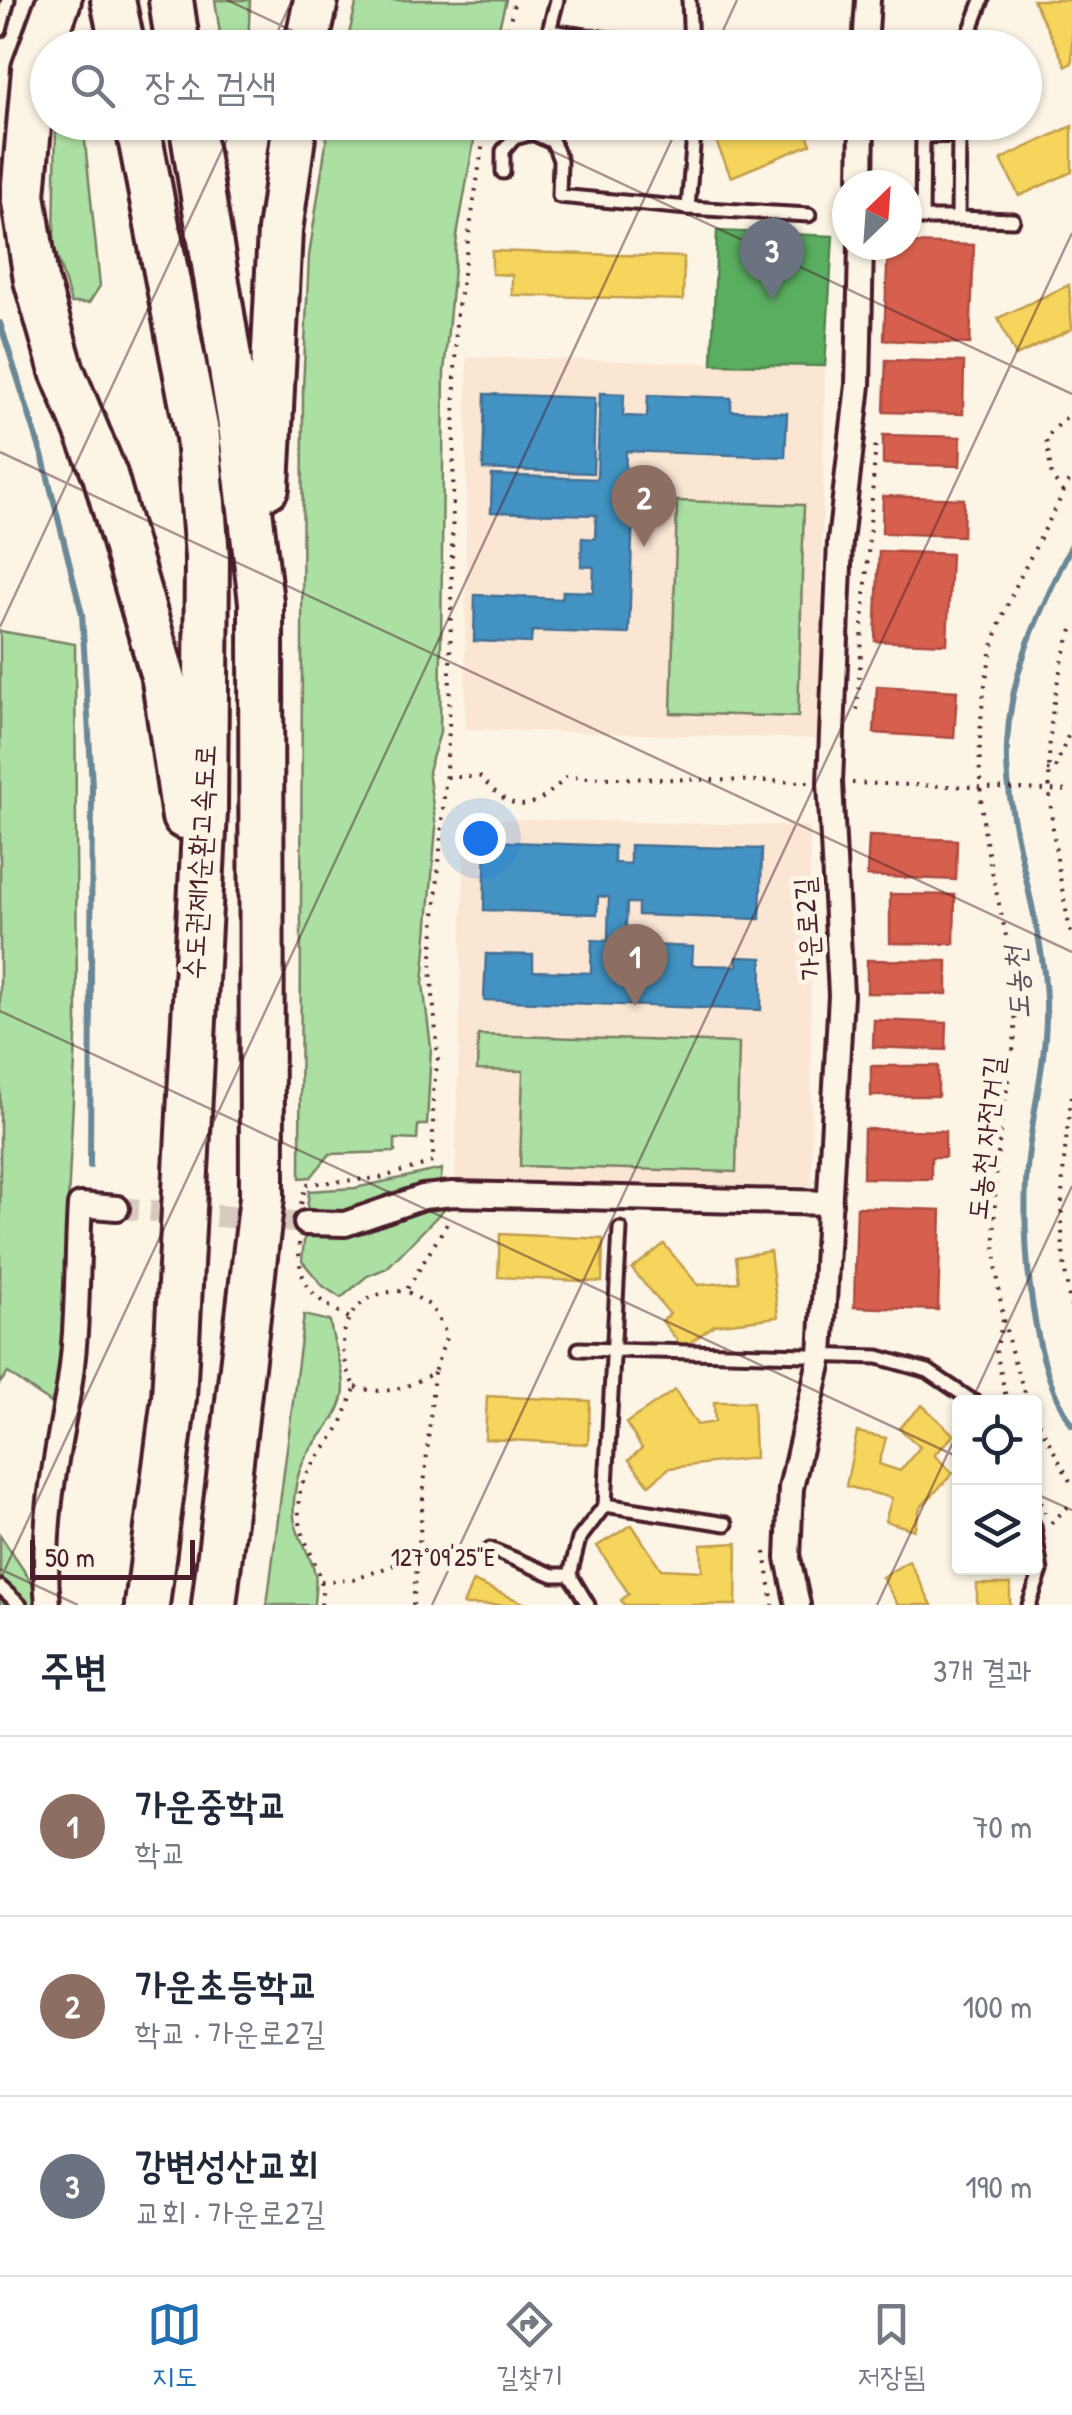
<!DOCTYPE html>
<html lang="ko">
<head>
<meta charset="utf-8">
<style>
  :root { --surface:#fff; --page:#f2f2f3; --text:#1f2937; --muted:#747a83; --line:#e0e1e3; --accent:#1f6fb2 }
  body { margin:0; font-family:"Patrick Hand","Poor Story",sans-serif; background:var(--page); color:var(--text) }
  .controls { position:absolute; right:30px; bottom:30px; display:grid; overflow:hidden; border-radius:10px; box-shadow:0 2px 8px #0004 }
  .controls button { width:90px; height:90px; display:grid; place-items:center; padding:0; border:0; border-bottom:2px solid var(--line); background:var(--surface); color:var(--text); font:50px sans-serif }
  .compass { position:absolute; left:832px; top:170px; width:90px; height:90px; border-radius:50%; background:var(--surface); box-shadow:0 2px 8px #0004; rotate:25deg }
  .scale { position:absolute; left:30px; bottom:25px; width:165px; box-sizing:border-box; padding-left:10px; border:5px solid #4a1f2b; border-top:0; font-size:28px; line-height:35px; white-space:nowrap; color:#4a1f2b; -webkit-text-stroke:8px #fcf5e5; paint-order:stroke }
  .you { position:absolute; left:480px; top:838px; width:35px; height:35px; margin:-25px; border:8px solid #fff; border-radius:50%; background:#1a73e8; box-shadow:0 0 0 15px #1a73e833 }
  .badge { display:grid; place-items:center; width:65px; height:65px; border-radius:50%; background:var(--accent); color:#fff; font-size:32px; font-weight:700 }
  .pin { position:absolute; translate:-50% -82px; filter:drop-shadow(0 2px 5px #0008) }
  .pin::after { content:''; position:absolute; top:52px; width:35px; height:30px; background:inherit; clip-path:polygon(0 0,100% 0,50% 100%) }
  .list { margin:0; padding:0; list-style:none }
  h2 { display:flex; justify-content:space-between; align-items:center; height:130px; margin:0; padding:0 40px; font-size:42px }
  h2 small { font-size:32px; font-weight:400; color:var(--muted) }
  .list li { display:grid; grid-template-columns:65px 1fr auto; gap:30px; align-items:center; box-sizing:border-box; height:180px; padding:0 40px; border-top:2px solid var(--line) }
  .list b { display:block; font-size:38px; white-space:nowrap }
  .list p { margin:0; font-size:32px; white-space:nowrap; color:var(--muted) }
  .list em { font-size:32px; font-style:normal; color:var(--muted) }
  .icon { flex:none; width:55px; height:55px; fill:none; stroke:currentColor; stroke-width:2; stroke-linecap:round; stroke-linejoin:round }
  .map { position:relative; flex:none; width:1072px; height:1605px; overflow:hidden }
  .search { position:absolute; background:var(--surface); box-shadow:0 2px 8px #0004; left:30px; right:30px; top:30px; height:110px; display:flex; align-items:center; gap:25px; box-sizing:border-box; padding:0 35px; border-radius:55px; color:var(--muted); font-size:38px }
  .sheet { height:670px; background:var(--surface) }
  nav { display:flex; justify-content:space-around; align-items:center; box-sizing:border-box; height:140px; border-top:2px solid var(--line); background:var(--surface); font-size:28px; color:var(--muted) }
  nav a { display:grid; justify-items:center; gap:5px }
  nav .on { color:var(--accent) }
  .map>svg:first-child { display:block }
  .built { fill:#fae6d2 }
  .green { fill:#abe0a2; stroke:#7a8066; stroke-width:2.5 }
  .homes { fill:#f6d55c; stroke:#c29e4d; stroke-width:2.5 }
  .shops { fill:#d6604d; stroke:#ac4c43; stroke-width:2.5 }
  .schools { fill:#4393c3; stroke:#457095; stroke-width:2.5 }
  .public { fill:#5aae61; stroke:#558351; stroke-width:2.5 }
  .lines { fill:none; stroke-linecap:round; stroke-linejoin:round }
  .stream { stroke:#6a8896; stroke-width:6 }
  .minor-tunnel { stroke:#d8cac0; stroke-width:22; stroke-dasharray:22 11; stroke-linecap:butt }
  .service-casing { stroke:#4a1f2b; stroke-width:19 }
  .minor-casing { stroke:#4a1f2b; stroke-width:30 }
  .motorway-casing { stroke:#4a1f2b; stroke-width:50 }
  .path { stroke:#4a1f2b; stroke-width:4; stroke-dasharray:2.5 8; stroke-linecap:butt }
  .service { stroke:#fcf5e5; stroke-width:11 }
  .minor { stroke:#fcf5e5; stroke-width:22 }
  .motorway { stroke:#fcf5e5; stroke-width:42 }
  .path-bridge { stroke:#4a1f2b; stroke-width:4; stroke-dasharray:2.5 8; stroke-linecap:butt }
  .ticks { fill:none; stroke:#4a1f2b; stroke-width:2.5; stroke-opacity:0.45 }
  .labels { text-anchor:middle; stroke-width:10; stroke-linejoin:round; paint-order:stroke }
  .street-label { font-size:28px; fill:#4a1f2b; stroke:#fcf5e5 }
  .water-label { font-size:30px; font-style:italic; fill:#5a5460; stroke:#fcf5e5 }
  .ticks-label { font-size:25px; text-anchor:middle; fill:#4a1f2b; stroke:#fcf5e5; stroke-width:10; stroke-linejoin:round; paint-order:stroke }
</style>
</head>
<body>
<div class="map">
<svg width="1072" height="1605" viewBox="0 0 1072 1605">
  <rect width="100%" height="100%" fill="#fcf5e5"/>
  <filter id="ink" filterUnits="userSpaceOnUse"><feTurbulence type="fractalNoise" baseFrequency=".01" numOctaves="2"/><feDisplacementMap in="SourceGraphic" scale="20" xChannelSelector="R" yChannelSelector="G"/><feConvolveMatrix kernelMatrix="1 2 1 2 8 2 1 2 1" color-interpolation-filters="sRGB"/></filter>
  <g filter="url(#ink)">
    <g class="built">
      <polygon points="467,357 825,366 819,739 465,729"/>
      <polygon points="465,818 810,826 812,1186 455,1187"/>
    </g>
    <g class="green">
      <polygon points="215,0 250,0 248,47 222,47"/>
      <polygon points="357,0 506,0 494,47 346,47"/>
      <polygon points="56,123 83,123 100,286 89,303 71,303 54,245"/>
      <polygon points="329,123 477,123 457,236 444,373 440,733 428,771 436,827 423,984 431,1047 427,1125 418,1125 417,1140 395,1139 395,1152 330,1154 311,1177 300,1178 303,390 309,256"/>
      <polygon points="677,501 804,505 798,717 671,713"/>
      <polygon points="0,631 75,644 77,1020 59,1384 51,1403 8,1373 0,1383"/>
      <polygon points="478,1035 739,1043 736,1172 520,1166 523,1071 477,1070"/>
      <polygon points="442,1169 440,1188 350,1212 318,1214 318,1234 363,1233 430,1205 449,1204 387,1268 367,1276 341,1298 323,1286 302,1261 309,1191 355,1188"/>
      <path d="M 304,1315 L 330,1321 C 332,1345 348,1374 343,1397 C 336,1429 303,1443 296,1485 C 287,1536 305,1534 315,1574 C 317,1583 314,1595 314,1605 L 267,1605 Z"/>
      <polygon points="0,1535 47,1605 0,1605"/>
    </g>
    <g class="homes">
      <polygon points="1033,0 1072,0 1072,63 1066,66"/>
      <polygon points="609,122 684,122 683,131"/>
      <polygon points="761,122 802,122 811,144 731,177 716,141"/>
      <polygon points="1072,126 1072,172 1019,196 1001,159"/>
      <polygon points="492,251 684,257 683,300 512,295 512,275 492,274"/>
      <polygon points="1069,285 1072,329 1016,356 998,318"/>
      <polygon points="500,1234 603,1239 602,1282 498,1277"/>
      <polygon points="664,1244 698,1285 739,1282 736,1257 770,1251 778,1317 714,1325 683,1348 662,1321 670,1314 632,1269"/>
      <polygon points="675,1390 697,1425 715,1422 714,1402 753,1402 755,1458 669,1468 649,1485 629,1460 642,1448 626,1423"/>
      <polygon points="487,1396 590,1401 588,1444 485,1439"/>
      <polygon points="922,1405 954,1435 934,1455 953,1473 920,1508 914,1530 885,1521 892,1498 846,1486 857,1432 886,1438 879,1464 900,1471 920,1447 899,1428"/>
      <polygon points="632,1525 661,1569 702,1571 701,1545 737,1543 736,1605 624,1605 621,1600 629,1594 597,1546"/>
      <polygon points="909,1561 932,1605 898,1605 882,1577"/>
      <polygon points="473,1581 528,1605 463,1605"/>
      <rect x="977" y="1584" width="33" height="21"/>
    </g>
    <g class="shops">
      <polygon points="907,243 974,245 970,344 884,340 888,245"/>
      <polygon points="886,360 964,362 963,414 884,412"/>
      <polygon points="883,435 961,437 960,466 883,464"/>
      <polygon points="883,496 964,499 963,536 882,533"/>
      <polygon points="879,551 951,554 947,644 875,641"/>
      <polygon points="877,686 957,691 954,738 874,733"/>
      <polygon points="869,836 957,840 956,880 867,876"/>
      <polygon points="890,894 955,895 954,944 890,943"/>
      <polygon points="867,960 947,961 947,994 867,993"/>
      <polygon points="874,1020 947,1023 946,1050 873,1047"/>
      <rect x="871" y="1066" width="67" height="30"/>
      <polygon points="864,1129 945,1131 945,1157 931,1157 931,1179 863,1178"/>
      <polygon points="857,1207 941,1210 938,1310 854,1307"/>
    </g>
    <g class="schools">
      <polygon points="600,393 624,394 623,416 647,417 648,395 731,398 731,411 787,413 785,457 626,451 624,505 633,505 629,634 532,631 531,643 474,641 475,595 562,599 563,591 593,592 594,567 581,566 582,538 595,539 596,515 491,512 492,475 597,479"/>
      <polygon points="485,394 595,398 593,473 483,469"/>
      <polygon points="486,841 614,846 614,863 630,864 630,845 762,849 760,919 638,915 638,903 627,903 625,944 693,947 692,965 737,966 737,957 762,958 761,1010 484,1000 486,954 533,955 533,971 591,973 592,940 608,941 609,897 598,896 597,914 484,910"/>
    </g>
    <polygon class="public" points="717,231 833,236 825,366 712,364"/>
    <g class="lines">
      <g class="stream">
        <polyline points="0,323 43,458 82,614 92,786 90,1166"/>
        <path d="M 1072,544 C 1040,612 1010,668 1007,745 C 1004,827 1044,919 1046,1001 C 1048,1062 1029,1121 1026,1182 C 1023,1252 1032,1367 1072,1425"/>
      </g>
      <polyline class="minor-tunnel" points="117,1208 306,1223"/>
      <defs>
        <g id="service">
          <polyline points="557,0 549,31 674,48"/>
          <polyline points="689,0 691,48"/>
          <polyline points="0,30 8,0"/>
          <polyline points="964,48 982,0"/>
          <polyline points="959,122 959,135 958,218 922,218 923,136 959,135"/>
          <polyline points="503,172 503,151 514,138 533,133 553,142 560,160 559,196 688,208 695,122"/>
          <polyline points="688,208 809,215"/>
          <polyline points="958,218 1013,220"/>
          <polyline points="579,1349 878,1357 928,1371 974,1402"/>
          <polyline points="605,1505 726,1524"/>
          <polyline points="490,1549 553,1575 570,1575"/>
          <polyline points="0,1587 20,1605"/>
          <polyline points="588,1605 570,1575 579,1539 605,1505 620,1229"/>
          <polyline points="1029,1605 1041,1571 1034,1526"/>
        </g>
        <g id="minor">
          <polyline points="865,48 868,0"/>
          <polyline points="861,185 862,122"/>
          <polyline points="306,1223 345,1224 423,1197 453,1194 830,1203"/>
          <path d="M 48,1605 C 41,1534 54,1467 67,1399 C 79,1337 76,1268 80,1205 L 117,1208"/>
          <polyline points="798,1605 788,1558 791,1488 821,1356 841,995 830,782 840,542 858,385 861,245"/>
        </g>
        <g id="motorway">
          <polyline points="59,0 34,69 23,195 36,280 62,371 105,475 164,680 184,817"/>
          <polyline points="113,0 123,48"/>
          <polyline points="171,0 178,48"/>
          <polyline points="306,48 316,0"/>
          <polyline points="137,122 198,437 207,557 205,812 174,1398 147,1605"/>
          <polyline points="191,122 240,425 261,602 262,1197 214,1605"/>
          <polyline points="267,487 280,231 295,122"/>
        </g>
      </defs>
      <use href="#service" class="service-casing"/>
      <use href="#minor" class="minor-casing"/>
      <use href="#motorway" class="motorway-casing"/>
      <g class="path">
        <polyline points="503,48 515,0"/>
        <polyline points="1063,492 1052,477 1046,438 1072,411"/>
        <path d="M 1072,630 C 1034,739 1050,831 1072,940"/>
        <polyline points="857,710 876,440"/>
        <polyline points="1047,770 1054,771 1072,726"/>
        <path d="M 447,777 L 480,777 C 515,814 531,814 566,777 L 811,782"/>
        <polyline points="852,783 947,786"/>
        <path d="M 1072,1096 C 1061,1166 1056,1242 1072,1311"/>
        <polyline points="301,1204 306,1184 380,1178 433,1162 433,1093 438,1058 431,970 449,730 456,320 486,122"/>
        <path d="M 299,1243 C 298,1287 312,1297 349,1318"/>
        <polyline points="1003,1320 996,1351 1007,1402"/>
        <path d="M 356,1387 C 385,1396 409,1388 434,1372 L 447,1335 L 431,1306 L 406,1291"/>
        <path d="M 1029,1402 C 993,1318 989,1225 1000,1135 C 1004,1099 1013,1065 1015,1030 C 1019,958 991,890 983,820 C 976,757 979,678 1002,618 C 1022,568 1050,523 1072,474"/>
        <polyline points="1034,1414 1072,1485"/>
        <polyline points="1034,1482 1045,1513"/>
        <polyline points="1051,1523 1072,1503"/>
        <polyline points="765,1552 773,1605"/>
        <polyline points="321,1581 353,1580 418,1556 434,1372"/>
        <path d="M 321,1605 C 327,1572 305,1552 300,1522 C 292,1477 318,1463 337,1431 C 345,1418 349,1401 356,1387 C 328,1339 346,1290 406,1291 L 448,1222"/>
        <polyline points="413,1605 418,1556"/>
      </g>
      <use href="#service" class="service"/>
      <use href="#minor" class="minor"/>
      <use href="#motorway" class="motorway"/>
      <polyline class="path-bridge" points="947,786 1072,791"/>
    </g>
  </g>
  <path class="ticks" d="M 227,0 L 329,48M 270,48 L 292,0M 715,48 L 737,0M 490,122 L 1072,394M 0,452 L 1072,952M 0,627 L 235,122M 0,1011 L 960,1458M 971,1402 L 1072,1186M 1034,1493 L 1072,1510M 0,1569 L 78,1605M 0,1580 L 680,122M 432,1605 L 1072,233M 877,1605 L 960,1427"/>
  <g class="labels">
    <g class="street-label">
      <text transform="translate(199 862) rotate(-87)" y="10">수도권제1순환고속도로</text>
      <text transform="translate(807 929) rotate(-94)" y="10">가운로2길</text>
      <text transform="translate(985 1138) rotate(-84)" y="10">도농천 자전거길</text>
    </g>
    <g class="water-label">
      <text transform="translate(1017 983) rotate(-94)" y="10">도농천</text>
    </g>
  </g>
  <g class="ticks-label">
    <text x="443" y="1566">127°09'25"E</text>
  </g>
</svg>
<div class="controls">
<button><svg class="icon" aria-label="locate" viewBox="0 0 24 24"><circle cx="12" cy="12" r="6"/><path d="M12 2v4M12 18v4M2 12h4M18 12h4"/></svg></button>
<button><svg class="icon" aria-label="layers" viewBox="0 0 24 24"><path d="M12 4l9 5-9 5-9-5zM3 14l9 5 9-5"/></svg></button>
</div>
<svg class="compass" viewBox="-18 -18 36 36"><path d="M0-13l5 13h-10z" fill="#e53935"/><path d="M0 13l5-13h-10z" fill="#747a83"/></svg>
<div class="scale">50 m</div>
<div class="you"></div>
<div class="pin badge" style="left:635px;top:1006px;background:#8d6e63">1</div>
<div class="pin badge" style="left:644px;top:547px;background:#8d6e63">2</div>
<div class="pin badge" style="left:772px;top:300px;background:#6b7280">3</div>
<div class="search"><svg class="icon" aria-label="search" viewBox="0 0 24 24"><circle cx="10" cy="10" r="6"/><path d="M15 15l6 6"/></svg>장소 검색</div>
</div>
<section class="sheet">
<h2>주변<small>3개 결과</small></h2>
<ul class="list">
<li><span class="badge" style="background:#8d6e63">1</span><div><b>가운중학교</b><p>학교</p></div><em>70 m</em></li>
<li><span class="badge" style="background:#8d6e63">2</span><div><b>가운초등학교</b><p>학교 · 가운로2길</p></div><em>100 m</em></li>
<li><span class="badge" style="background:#6b7280">3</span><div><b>강변성산교회</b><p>교회 · 가운로2길</p></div><em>190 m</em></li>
</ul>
</section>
<nav>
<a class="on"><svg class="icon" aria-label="map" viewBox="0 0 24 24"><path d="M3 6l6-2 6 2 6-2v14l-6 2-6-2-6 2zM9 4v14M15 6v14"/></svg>지도</a>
<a><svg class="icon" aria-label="directions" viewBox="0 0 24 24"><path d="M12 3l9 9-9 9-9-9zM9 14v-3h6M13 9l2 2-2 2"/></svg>길찾기</a>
<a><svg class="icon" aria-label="saved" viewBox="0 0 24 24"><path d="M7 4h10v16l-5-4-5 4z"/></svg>저장됨</a>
</nav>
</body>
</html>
